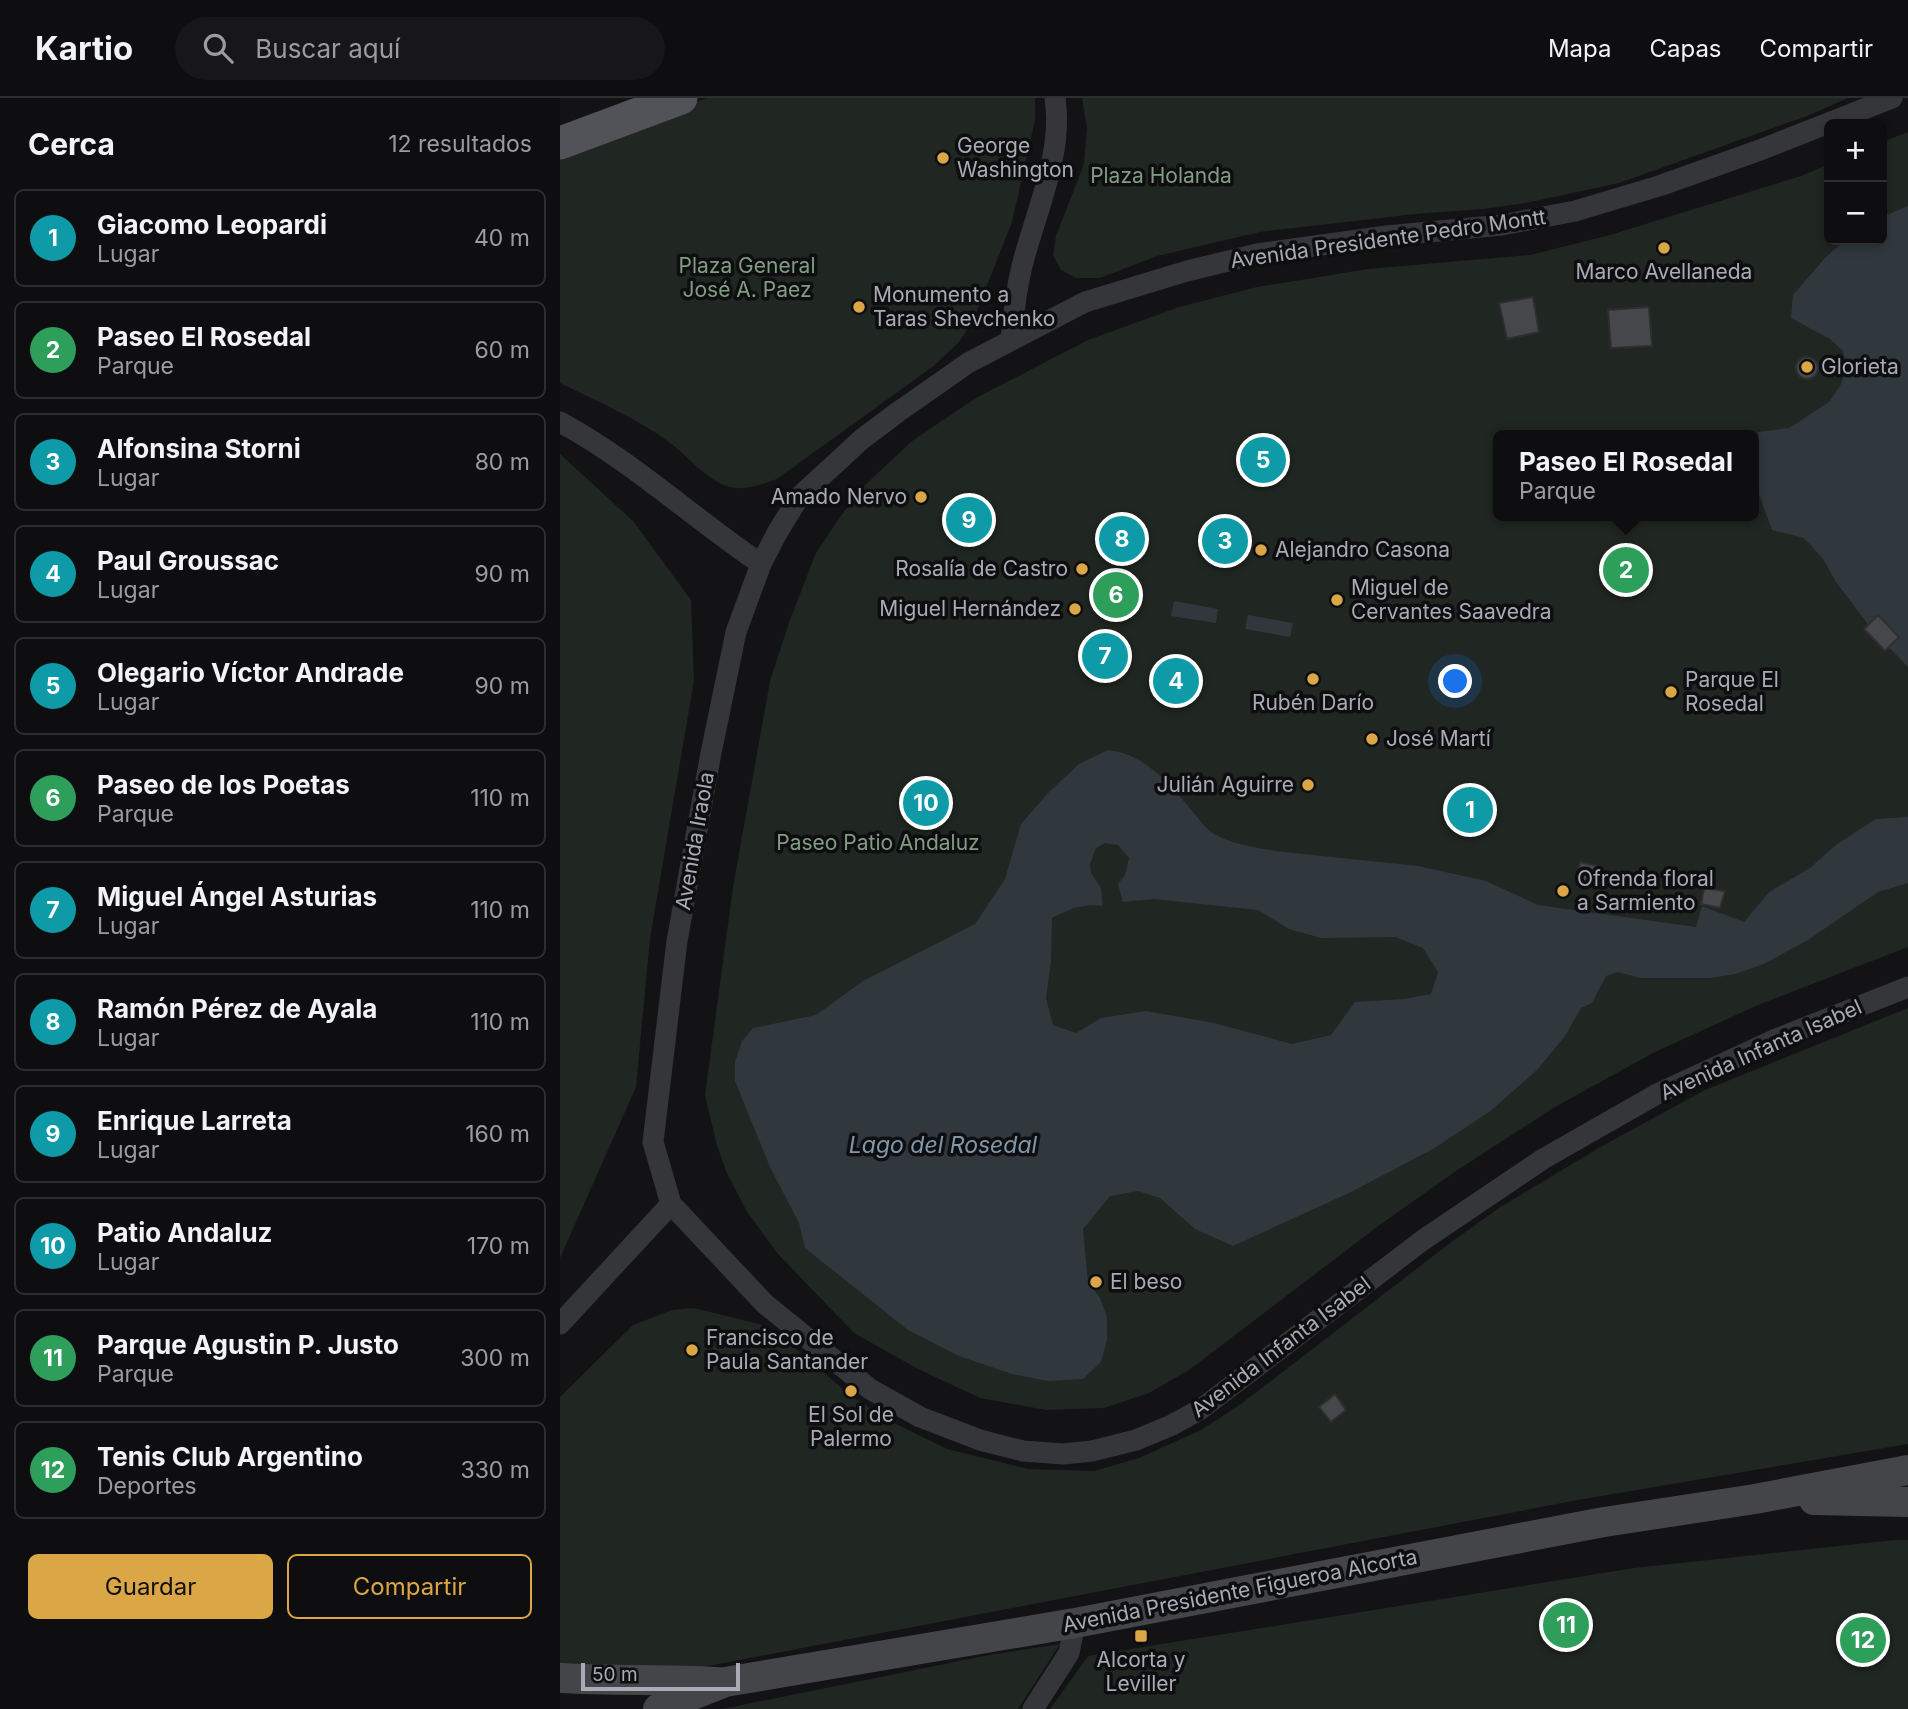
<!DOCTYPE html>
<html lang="es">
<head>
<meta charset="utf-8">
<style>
  :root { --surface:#0e0e10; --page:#171719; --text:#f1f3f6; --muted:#9b9c9f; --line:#2e2e30; --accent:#dba645 }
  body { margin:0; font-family:Inter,sans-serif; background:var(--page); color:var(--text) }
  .controls { position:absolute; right:21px; top:21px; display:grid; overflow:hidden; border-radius:10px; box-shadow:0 4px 10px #0003 }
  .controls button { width:63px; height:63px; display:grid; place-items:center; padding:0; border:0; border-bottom:2px solid var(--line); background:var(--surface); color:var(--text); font:35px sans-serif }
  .scale { position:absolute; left:21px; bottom:18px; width:159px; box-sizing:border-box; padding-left:7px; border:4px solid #a7abb4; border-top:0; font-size:19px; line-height:24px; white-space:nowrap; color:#a7abb4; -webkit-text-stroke:5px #0e0e10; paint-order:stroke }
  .you { position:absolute; left:896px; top:584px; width:24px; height:24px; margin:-18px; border:5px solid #fff; border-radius:50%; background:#1a73e8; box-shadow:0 0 0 10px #1a73e833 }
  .badge { display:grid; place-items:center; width:46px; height:46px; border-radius:50%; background:var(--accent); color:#fff; font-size:23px; font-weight:700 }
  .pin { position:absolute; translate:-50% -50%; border:4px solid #fff; box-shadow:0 2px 7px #0006 }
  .popup { position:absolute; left:933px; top:332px; width:266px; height:91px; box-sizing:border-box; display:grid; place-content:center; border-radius:10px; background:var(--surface); filter:drop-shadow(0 2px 5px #0005); font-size:23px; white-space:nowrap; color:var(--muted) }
  .popup b { font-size:26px; color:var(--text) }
  .popup::after { content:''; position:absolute; left:50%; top:100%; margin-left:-14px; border:14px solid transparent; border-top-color:var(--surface) }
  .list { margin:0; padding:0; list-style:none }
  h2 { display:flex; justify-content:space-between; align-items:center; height:91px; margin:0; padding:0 28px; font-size:30px }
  h2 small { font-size:23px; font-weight:400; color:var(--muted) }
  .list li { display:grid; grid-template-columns:46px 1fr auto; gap:21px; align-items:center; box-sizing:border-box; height:98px; margin:0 14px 14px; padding:0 14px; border:2px solid var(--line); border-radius:10px }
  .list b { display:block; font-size:26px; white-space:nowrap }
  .list p { margin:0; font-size:23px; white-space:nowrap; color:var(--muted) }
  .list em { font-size:23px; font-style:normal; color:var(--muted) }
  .actions { display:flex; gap:14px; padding:21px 28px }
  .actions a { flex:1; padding:16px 0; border:2px solid var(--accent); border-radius:10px; text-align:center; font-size:24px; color:var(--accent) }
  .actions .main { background:var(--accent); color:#111 }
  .icon { flex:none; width:38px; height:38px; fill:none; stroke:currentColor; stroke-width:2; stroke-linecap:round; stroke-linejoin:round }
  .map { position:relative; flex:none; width:1348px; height:1611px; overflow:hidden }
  header { display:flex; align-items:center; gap:42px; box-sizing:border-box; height:98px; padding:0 35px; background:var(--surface); border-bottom:2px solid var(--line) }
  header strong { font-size:33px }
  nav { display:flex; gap:38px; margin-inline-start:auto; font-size:24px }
  .search { width:490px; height:63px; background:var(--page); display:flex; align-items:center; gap:18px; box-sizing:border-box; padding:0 24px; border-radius:38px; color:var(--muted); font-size:26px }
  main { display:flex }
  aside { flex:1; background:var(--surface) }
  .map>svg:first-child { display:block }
  .green { fill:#202621; fill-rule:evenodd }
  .water { fill:#30383e; fill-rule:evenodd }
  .building { fill:#46474a; stroke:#2e2e31; stroke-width:2 }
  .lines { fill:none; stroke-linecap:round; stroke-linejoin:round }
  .street { stroke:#353639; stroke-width:21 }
  .secondary { stroke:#434549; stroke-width:30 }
  .primary { stroke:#515358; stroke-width:33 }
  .poi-dot { fill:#dba645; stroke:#0e0e10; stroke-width:2.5 }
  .labels { text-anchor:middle; stroke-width:7; stroke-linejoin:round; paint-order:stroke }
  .poi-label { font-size:21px; fill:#a7abb4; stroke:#0e0e10; text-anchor:start }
  .park-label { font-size:21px; fill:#809c81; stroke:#0e0e10 }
  .street-label { font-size:21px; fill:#a7abb4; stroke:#0e0e10 }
  .water-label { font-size:23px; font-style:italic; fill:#8198ab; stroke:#0e0e10 }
</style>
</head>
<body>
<header>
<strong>Kartio</strong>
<div class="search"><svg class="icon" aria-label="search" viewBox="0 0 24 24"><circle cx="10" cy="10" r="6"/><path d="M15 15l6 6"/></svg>Buscar aquí</div>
<nav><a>Mapa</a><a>Capas</a><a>Compartir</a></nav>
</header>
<main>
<aside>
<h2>Cerca<small>12 resultados</small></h2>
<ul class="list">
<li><span class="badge" style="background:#0f9aa8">1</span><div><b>Giacomo Leopardi</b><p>Lugar</p></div><em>40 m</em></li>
<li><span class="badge" style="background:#2e9e5b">2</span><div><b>Paseo El Rosedal</b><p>Parque</p></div><em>60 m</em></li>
<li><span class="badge" style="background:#0f9aa8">3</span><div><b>Alfonsina Storni</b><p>Lugar</p></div><em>80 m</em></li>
<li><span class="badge" style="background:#0f9aa8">4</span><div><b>Paul Groussac</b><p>Lugar</p></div><em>90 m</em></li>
<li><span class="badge" style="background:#0f9aa8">5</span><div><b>Olegario Víctor Andrade</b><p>Lugar</p></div><em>90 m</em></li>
<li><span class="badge" style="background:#2e9e5b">6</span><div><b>Paseo de los Poetas</b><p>Parque</p></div><em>110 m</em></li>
<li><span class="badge" style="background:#0f9aa8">7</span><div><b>Miguel Ángel Asturias</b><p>Lugar</p></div><em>110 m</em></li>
<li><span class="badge" style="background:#0f9aa8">8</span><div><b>Ramón Pérez de Ayala</b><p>Lugar</p></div><em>110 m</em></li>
<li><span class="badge" style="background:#0f9aa8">9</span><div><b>Enrique Larreta</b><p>Lugar</p></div><em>160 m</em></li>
<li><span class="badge" style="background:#0f9aa8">10</span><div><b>Patio Andaluz</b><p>Lugar</p></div><em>170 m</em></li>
<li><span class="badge" style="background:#2e9e5b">11</span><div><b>Parque Agustin P. Justo</b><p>Parque</p></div><em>300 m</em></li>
<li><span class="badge" style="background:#2e9e5b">12</span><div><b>Tenis Club Argentino</b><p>Deportes</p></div><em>330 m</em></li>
</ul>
<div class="actions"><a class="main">Guardar</a><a>Compartir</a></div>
</aside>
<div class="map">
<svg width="1348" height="1611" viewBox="0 0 1348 1611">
  <rect width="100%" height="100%" fill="#131315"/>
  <g class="green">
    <path d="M 147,0 L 475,0 L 475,22 L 452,124 L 413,223 L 399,244 L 375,267 L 217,381 C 202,386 187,393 170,389 C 147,383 128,358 109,344 C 76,320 37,303 0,285 L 0,54 Z"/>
    <polygon points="522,0 1288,0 1247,18 1059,85 966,105 923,111 855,116 700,134 597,158 540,180 516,180 501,172 493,157 496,138 524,66 527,30"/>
    <path d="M 1348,34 L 1348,849 L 1198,907 L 1095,954 L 995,1009 L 899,1071 L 821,1126 L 629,1272 L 589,1295 L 544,1310 L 486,1312 L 420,1300 L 358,1271 L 294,1235 L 217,1155 L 186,1112 L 166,1073 L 156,1044 L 145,997 L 173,789 L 210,583 L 231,519 L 256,455 L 280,419 L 304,388 L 352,343 L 416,300 L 528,242 L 619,209 L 697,189 L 808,171 L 970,157 L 1050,137 L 1241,78 L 1269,66 L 1269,142 L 1322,142 L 1322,44 ZM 938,337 L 1194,337 L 1194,418 L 938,418 Z"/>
    <polygon points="0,356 73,423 131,502 134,583 90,840 76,989 0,1160"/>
    <polygon points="1348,910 1348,1346 1018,1402 143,1569 0,1566 0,1299 73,1227 112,1212 134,1210 199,1226 234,1249 291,1298 336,1326 387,1351 468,1371 534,1373 579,1360 641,1332 681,1306 890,1145 942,1108 1042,1048 1145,992"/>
    <polygon points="1335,1442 1348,1442 1348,1611 490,1611 528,1558 1074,1470"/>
    <polygon points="500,1546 458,1611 162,1611 429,1557"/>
  </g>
  <g class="water">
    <polygon points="1348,108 1348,569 1313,533 1276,484 1263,461 1244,440 1212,432 1194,383 1198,334 1229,330 1269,304 1280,288 1287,271 1283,253 1270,241 1231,220 1233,197 1265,160 1285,142 1322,142 1322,119"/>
    <polygon points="614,503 658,511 656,525 611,518"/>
    <polygon points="688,517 733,525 730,539 685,531"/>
    <path d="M 548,652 C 586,656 609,686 633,714 C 640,722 646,732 656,737 C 675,747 702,751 724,754 L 858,768 L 926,783 L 978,807 L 1136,829 L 1142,808 L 1184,824 L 1209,794 L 1250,770 L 1277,746 L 1316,721 L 1348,719 L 1348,785 L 1318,794 L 1248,842 L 1204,866 L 1175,876 L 1151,880 L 1080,880 L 1058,874 L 1046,878 L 1032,905 L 1021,910 L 1005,938 L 977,972 L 929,1014 L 873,1051 L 791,1094 L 673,1148 L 635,1131 L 600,1100 L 578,1093 L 550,1098 L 523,1131 L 528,1184 L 540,1200 L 547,1219 L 547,1242 L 541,1264 L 523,1281 L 488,1283 L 452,1276 L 399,1258 L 348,1232 L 245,1150 L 239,1125 L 210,1069 L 175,983 L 175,964 L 182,943 L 193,930 L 256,917 L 303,883 L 415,826 L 445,781 L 461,726 L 490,693 L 519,666 ZM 545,745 L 558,747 L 569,760 L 565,777 L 558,786 L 563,804 L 594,801 L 698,812 L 729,831 L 761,840 L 835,839 L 863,850 L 878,874 L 871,896 L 844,901 L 795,904 L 771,937 L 732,946 L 654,925 L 586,913 L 541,920 L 516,935 L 493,927 L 486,900 L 491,863 L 492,820 C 510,811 523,805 543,808 L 541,790 L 531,775 L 530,766 L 536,750 Z"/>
  </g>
  <g class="building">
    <polygon points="973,199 979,234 947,241 939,205"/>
    <polygon points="1089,209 1092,248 1051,250 1048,212"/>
    <circle cx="1247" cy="270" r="11"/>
    <polygon points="1318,517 1339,539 1325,553 1304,531"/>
    <polygon points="1020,764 1037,768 1033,786 1016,783"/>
    <polygon points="1144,790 1165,793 1160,810 1141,806"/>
    <polygon points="775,1296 786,1312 771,1324 759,1309"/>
  </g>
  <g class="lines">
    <g class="street">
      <polyline points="1332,0 1200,52 1099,88 1015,113 942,127 827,138 697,156 627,173 525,204 408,265 338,314 302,341 239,399 217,435 201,466 176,534 151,655 117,843 93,1044 111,1106 205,1206 310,1291 360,1319 420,1342 463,1353 503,1356 532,1353 576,1342 612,1327 641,1311 863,1142 983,1061 1097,996 1216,941 1348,889"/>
      <path d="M 451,241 C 454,213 457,184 465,157 C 479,106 503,53 495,0"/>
      <path d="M 0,324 C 72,363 133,420 201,466"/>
      <polyline points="0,1226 111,1106"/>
      <polyline points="473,1611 509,1555 515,1525"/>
    </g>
    <g class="secondary">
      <polyline points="1254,1402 1348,1404"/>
      <path d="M 0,1580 C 53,1583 105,1581 157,1584"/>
      <polyline points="98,1611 165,1584 515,1525 1044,1424 1195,1401 1348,1372"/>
    </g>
    <polyline class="primary" points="0,45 121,0"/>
  </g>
  <g class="poi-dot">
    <circle cx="383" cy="60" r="7"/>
    <circle cx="1104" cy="150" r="7"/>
    <circle cx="299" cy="209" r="7"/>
    <circle cx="1247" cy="269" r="7"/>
    <circle cx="361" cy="399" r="7"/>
    <circle cx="701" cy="452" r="7"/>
    <circle cx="522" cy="471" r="7"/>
    <circle cx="777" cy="502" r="7"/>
    <circle cx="515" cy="511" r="7"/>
    <circle cx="753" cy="581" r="7"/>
    <circle cx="1111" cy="594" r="7"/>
    <circle cx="812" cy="641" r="7"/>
    <circle cx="748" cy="687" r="7"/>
    <circle cx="1003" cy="793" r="7"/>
    <circle cx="536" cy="1184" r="7"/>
    <circle cx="132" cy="1252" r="7"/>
    <circle cx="291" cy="1293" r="7"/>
    <rect x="574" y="1531" width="14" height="14" rx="3.5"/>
  </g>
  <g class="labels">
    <g class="poi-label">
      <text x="397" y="55">George<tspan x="397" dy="24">Washington</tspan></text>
      <text x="1104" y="181" text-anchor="middle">Marco Avellaneda</text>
      <text x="313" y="204">Monumento a<tspan x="313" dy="24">Taras Shevchenko</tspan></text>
      <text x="1261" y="276">Glorieta</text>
      <text x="347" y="406" text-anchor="end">Amado Nervo</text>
      <text x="715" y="459">Alejandro Casona</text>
      <text x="508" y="478" text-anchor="end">Rosalía de Castro</text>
      <text x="791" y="497">Miguel de<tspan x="791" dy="24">Cervantes Saavedra</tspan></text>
      <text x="501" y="518" text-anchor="end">Miguel Hernández</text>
      <text x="1125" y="589">Parque El<tspan x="1125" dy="24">Rosedal</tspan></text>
      <text x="753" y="612" text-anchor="middle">Rubén Darío</text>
      <text x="826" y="648">José Martí</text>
      <text x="734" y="694" text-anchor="end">Julián Aguirre</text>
      <text x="1017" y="788">Ofrenda floral<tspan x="1017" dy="24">a Sarmiento</tspan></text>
      <text x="550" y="1191">El beso</text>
      <text x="146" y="1247">Francisco de<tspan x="146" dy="24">Paula Santander</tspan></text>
      <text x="291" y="1324" text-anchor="middle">El Sol de<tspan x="291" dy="24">Palermo</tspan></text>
      <text x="581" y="1569" text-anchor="middle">Alcorta y<tspan x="581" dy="24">Leviller</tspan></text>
    </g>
    <g class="park-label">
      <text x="601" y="85">Plaza Holanda</text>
      <text x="187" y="175">Plaza General<tspan x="187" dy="24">José A. Paez</tspan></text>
      <text x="318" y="752">Paseo Patio Andaluz</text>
    </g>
    <g class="street-label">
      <text transform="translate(828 141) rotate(-8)" y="7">Avenida Presidente Pedro Montt</text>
      <text transform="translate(135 743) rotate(-80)" y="7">Avenida Iraola</text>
      <text transform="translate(1201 952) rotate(-24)" y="7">Avenida Infanta Isabel</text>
      <text transform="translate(721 1249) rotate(-37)" y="7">Avenida Infanta Isabel</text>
      <text transform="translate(680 1493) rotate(-11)" y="7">Avenida Presidente Figueroa Alcorta</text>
    </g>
    <g class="water-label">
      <text x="383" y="1055">Lago del Rosedal</text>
    </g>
  </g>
</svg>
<div class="controls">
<button>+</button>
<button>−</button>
</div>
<div class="scale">50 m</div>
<div class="you"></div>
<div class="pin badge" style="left:910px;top:712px;background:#0f9aa8">1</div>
<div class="pin badge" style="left:1066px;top:472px;background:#2e9e5b">2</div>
<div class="popup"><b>Paseo El Rosedal</b>Parque</div>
<div class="pin badge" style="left:665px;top:443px;background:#0f9aa8">3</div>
<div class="pin badge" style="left:616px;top:583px;background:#0f9aa8">4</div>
<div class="pin badge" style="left:703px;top:362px;background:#0f9aa8">5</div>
<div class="pin badge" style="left:556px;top:497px;background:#2e9e5b">6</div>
<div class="pin badge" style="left:545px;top:558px;background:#0f9aa8">7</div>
<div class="pin badge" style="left:562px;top:441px;background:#0f9aa8">8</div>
<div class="pin badge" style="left:409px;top:422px;background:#0f9aa8">9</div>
<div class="pin badge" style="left:366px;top:705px;background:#0f9aa8">10</div>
<div class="pin badge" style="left:1006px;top:1527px;background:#2e9e5b">11</div>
<div class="pin badge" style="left:1303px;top:1542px;background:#2e9e5b">12</div>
</div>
</main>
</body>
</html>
